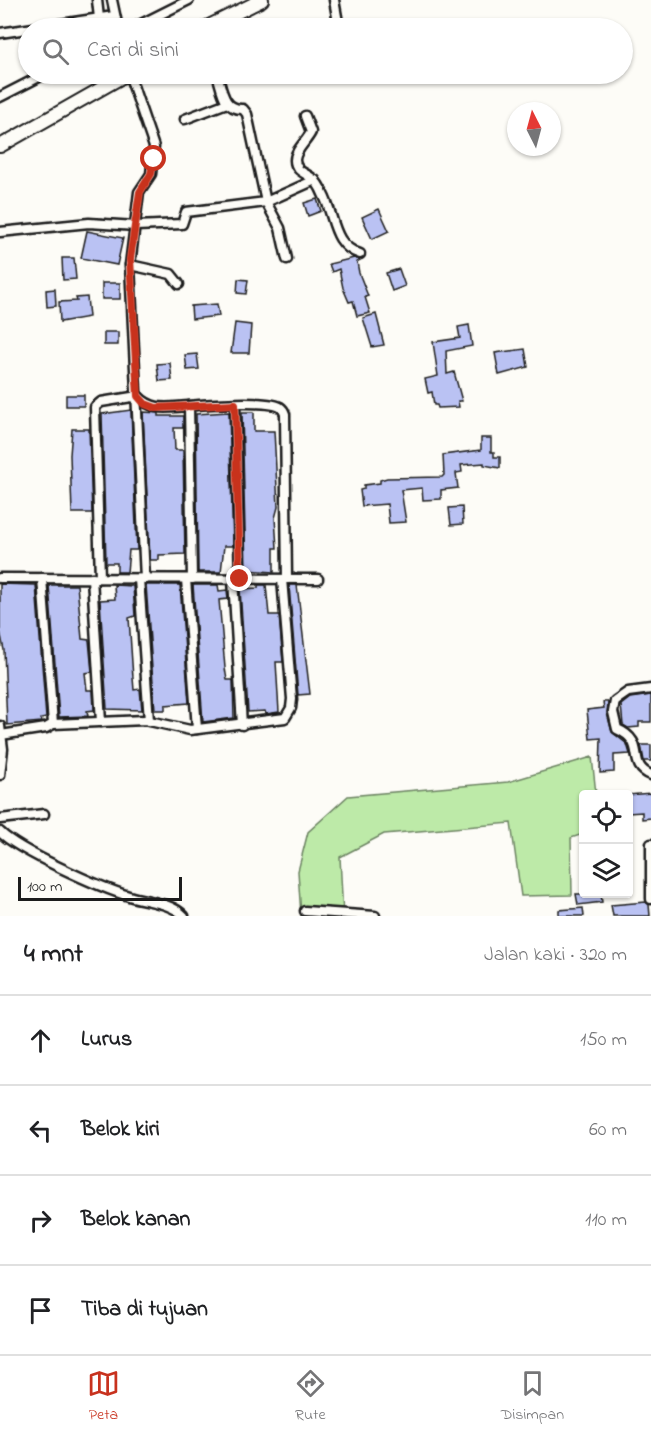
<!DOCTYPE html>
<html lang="id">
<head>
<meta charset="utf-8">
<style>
  :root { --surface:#fff; --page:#f6f6f6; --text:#202124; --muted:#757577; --line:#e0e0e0; --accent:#c8321e }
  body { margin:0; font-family:"Indie Flower",sans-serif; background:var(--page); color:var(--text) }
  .controls { position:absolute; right:18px; bottom:18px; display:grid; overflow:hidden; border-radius:6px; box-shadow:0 2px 4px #0004 }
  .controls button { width:54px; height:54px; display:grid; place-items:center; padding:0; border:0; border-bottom:2px solid var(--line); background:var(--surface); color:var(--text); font:30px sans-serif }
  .compass { position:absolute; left:507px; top:102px; width:54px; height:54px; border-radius:50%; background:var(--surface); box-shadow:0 2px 4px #0004; rotate:354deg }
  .scale { position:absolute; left:18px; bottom:15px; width:164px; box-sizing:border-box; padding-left:6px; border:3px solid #1c1c1c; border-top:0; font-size:16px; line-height:21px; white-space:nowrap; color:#1c1c1c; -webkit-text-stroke:4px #fdfcf7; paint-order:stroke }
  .stop { position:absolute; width:18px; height:18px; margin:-14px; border:4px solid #c8321e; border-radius:50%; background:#fff }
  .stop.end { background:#c8321e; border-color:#fff; box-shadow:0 2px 6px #0008 }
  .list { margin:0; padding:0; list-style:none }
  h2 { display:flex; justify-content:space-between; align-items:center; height:78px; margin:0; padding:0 24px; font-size:26px }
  h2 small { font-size:20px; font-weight:400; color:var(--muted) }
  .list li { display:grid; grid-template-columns:39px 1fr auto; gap:18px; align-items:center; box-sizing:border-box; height:90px; padding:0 24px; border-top:2px solid var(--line) }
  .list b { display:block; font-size:22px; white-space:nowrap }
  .list em { font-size:20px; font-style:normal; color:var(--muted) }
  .icon { flex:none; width:33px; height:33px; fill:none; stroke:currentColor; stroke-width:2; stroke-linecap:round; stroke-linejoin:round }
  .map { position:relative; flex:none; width:651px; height:916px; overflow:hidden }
  .search { position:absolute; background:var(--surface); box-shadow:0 2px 4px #0004; left:18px; right:18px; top:18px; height:66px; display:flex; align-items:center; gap:15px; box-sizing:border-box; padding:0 21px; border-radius:33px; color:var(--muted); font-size:22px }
  .sheet { height:438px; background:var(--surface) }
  nav { display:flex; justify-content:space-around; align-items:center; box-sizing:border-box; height:84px; border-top:2px solid var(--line); background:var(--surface); font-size:16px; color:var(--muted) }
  nav a { display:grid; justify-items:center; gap:3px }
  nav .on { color:var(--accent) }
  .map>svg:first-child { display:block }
  .green { fill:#bdeaa8; stroke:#6c8362; stroke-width:1.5 }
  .building { fill:#bac2f3; stroke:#1c1c1c; stroke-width:1.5 }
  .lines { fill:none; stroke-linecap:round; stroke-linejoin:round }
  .street-casing { stroke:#1c1c1c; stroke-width:13 }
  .secondary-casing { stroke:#1c1c1c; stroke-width:16 }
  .street { stroke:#fdfcf7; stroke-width:8 }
  .secondary { stroke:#fdfcf7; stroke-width:12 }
  .route { stroke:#c8321e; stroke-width:8 }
</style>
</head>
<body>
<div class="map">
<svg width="651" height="916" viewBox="0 0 651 916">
  <rect width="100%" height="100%" fill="#fdfcf7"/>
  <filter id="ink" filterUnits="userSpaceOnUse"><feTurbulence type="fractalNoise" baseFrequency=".0167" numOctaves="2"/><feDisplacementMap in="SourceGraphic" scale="12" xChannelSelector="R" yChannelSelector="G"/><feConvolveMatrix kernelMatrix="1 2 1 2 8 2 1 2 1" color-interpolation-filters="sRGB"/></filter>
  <g filter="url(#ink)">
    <polygon class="green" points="592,757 596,794 584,794 583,834 571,838 572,895 521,896 511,823 384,834 340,857 343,916 301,916 298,871 308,832 348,796 508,782"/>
    <g class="building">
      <polygon points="317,199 321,211 308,216 304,203"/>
      <polygon points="379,209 389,231 372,239 362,217"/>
      <polygon points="87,231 123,238 117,265 81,258"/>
      <polygon points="62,258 74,258 76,279 63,280"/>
      <polygon points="354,258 360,260 357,262 359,273 368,296 365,297 370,313 357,316 353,301 349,302 343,288 339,269 332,272 329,264"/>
      <polygon points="399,269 405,286 392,291 386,273"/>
      <polygon points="238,279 248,280 246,294 237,293"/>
      <rect x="102" y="283" width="18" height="16"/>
      <polygon points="55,289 56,306 47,307 46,290"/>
      <polygon points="87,297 89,317 60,322 59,302 77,301 76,298"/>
      <polygon points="217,304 219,316 192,319 191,306"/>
      <polygon points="376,314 384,345 372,347 363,318"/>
      <polygon points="235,323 251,325 249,353 231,353"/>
      <polygon points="469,325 472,346 446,351 447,374 454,372 462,401 458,401 459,407 438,408 437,405 434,405 432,392 428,393 425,379 438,376 433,342 460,338 458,327"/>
      <rect x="104" y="332" width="14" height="13"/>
      <polygon points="525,349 528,367 499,375 495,353"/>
      <polygon points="197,354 199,369 187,370 185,355"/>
      <polygon points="170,363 172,380 159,381 157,364"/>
      <rect x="66" y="395" width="18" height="11"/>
      <polygon points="131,410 137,550 129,550 127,572 117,572 117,563 106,563 102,414"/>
      <polygon points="143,412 159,413 159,416 183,416 183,428 174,428 175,450 183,450 185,554 159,555 159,560 150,560"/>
      <polygon points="229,412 233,546 224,546 221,572 198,572 196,414"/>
      <polygon points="242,412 254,412 254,431 274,431 278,507 275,518 277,548 274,548 274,572 246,570"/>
      <polygon points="72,429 89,429 92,513 72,513 70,455"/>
      <polygon points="481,438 491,438 491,452 494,452 494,457 500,457 500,468 484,465 484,463 461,465 462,472 456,473 458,488 441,490 441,499 423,500 422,488 401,490 406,522 389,523 387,504 362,506 360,490 364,489 364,485 380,483 380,480 387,478 442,477 444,475 443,455 481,450"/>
      <polygon points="462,507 463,524 451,525 449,508"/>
      <polygon points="0,584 36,585 46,718 41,719 42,722 7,725 4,650 0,631"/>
      <polygon points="49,585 77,585 82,639 89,640 92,672 85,673 87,690 93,690 94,710 87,711 88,716 59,717"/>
      <polygon points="114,585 133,586 135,616 129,618 133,678 134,690 140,689 142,710 107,709 100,600 115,599"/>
      <polygon points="146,585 180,585 189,703 165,705 165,710 155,710"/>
      <polygon points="193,585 218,585 219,591 227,590 228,599 219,600 225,668 227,680 233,680 234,718 203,722"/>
      <polygon points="258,585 266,585 269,615 279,615 283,662 276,662 279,712 266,714 265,711 248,712 240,589 258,588"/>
      <polygon points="289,585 297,585 310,694 298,695"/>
      <polygon points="651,695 651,722 639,722 639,727 628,728 623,725 621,705 630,698"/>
      <polygon points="603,702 608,702 607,713 612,732 627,744 630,754 614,755 614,772 600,773 601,738 590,739 587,710 604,708"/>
      <polygon points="641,745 651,745 651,761 644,761"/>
      <polygon points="651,793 651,818 642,819 642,812 628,813 628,795"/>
      <polygon points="576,894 601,894 602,902 578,905"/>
      <polygon points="646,902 649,905 650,916 613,916 611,905"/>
      <polygon points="583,908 584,916 559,916 559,910"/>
    </g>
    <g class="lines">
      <defs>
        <g id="street">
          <polyline points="97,0 99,18"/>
          <polyline points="112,0 118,28"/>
          <polyline points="334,0 339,28"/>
          <polyline points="133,28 189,0"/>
          <polyline points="0,33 114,16"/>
          <polyline points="129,74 154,147 151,174 139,192 130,265 145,579"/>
          <path d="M 217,74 C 222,89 223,110 243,109 L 247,114 L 266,202 L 280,228 L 287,259"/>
          <polyline points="0,97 45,74"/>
          <path d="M 305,116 L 311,132 C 307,141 295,150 295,160 C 295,171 306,173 313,179 C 317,182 321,189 323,194 C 335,216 332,245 360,254"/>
          <polyline points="185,119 227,103"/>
          <polyline points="0,232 89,223 136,226 182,224 186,212 266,202 315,180"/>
          <polyline points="130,265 171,274 179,284"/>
          <path d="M 138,396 C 153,412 169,407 189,406"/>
          <polyline points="235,404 240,579"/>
          <polyline points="0,578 318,579"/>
          <polyline points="92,578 101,722"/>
          <polyline points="100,578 95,407 101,402 138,396"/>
          <polyline points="139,579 149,721"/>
          <polyline points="186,579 197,729"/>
          <path d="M 192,579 L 189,406 C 206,404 267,400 280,407 C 283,409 284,411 285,414 L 287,579"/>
          <polyline points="233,579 242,725"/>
          <path d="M 651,689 L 628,692 L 615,701 L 613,712 L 617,729 C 649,743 625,764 651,775"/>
          <polyline points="53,724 145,720 190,730 285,718 291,708 292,699 282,579"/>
          <polyline points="0,726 3,749 0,775"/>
          <polyline points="1,735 46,728 53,724 42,578"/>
          <polyline points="0,819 44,814"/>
          <path d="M 0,832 C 19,851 101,888 129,896 C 147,902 171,902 184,916"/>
          <polyline points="651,844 651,899"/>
          <polyline points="305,911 375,916"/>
        </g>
        <g id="secondary">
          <polyline points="205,28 262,0"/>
          <polyline points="0,146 127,74"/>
        </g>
      </defs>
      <use href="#street" class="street-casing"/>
      <use href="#secondary" class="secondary-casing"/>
      <use href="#street" class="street"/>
      <use href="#secondary" class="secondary"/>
    </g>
  </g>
  <g class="lines" filter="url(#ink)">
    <polyline class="route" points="154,159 151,174 140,192 130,259 138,396 145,404 156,408 235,404 240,579"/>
  </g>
</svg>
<div class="controls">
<button><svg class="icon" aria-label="locate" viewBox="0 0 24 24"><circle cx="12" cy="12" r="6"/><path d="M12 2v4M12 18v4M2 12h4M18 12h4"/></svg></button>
<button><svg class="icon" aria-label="layers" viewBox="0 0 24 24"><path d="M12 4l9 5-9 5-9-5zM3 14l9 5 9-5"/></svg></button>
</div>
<svg class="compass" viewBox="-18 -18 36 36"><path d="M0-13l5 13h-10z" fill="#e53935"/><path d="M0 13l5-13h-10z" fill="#757577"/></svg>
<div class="scale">100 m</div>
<div class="stop" style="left:154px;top:159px"></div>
<div class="stop end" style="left:240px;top:579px"></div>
<div class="search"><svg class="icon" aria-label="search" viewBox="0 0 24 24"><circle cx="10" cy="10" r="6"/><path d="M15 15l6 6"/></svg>Cari di sini</div>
</div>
<section class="sheet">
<h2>4 mnt<small>Jalan kaki · 320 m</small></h2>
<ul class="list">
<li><svg class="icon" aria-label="ahead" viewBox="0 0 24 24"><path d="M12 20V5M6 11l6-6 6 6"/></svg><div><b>Lurus</b></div><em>150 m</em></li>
<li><svg class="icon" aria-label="left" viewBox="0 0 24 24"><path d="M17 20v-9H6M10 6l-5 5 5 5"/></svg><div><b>Belok kiri</b></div><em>60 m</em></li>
<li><svg class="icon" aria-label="right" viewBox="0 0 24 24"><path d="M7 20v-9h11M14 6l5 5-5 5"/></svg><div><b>Belok kanan</b></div><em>110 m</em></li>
<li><svg class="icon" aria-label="arrive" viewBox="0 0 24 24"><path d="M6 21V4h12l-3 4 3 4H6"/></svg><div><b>Tiba di tujuan</b></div></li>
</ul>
</section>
<nav>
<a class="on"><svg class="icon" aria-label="map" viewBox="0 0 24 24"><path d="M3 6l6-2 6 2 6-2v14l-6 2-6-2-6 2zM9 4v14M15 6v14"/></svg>Peta</a>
<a><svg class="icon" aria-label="directions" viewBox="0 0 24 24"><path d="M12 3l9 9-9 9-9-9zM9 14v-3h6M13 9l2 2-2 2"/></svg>Rute</a>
<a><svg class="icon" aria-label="saved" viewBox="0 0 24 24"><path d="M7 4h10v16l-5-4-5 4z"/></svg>Disimpan</a>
</nav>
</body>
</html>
